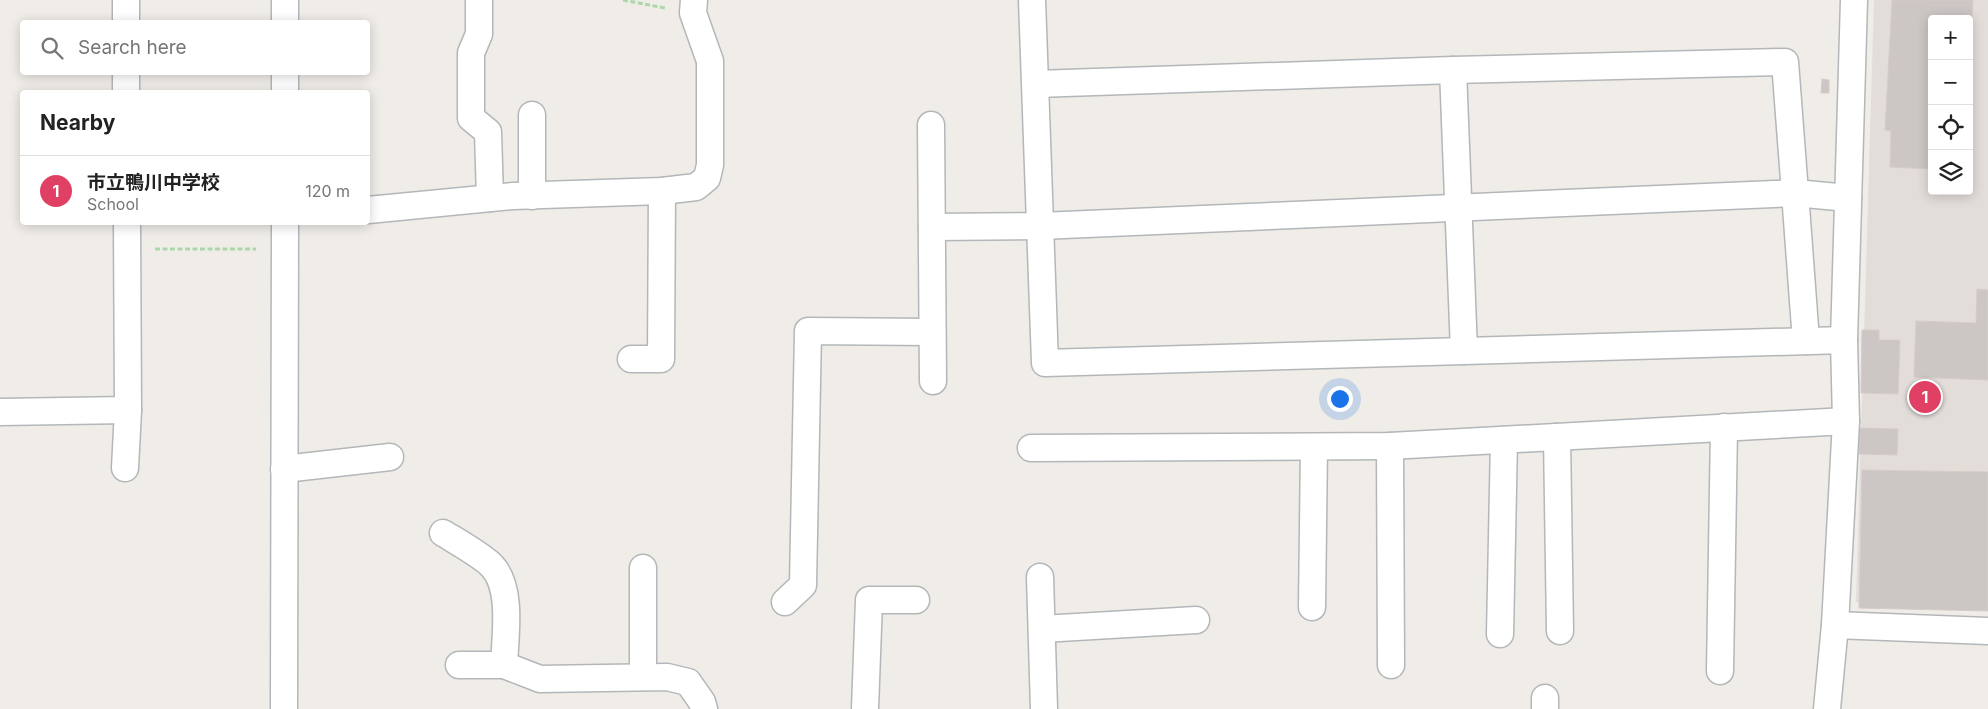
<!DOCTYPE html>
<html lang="en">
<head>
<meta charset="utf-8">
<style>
  :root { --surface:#fff; --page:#f6f6f6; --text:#222; --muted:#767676; --line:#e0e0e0; --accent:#df4064 }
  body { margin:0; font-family:Inter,"Noto Sans JP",sans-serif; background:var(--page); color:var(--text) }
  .controls { position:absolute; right:15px; top:15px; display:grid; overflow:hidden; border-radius:5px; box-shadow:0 2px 12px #0003 }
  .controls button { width:45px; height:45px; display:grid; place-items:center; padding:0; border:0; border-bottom:1px solid var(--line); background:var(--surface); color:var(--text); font:25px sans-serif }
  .you { position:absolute; left:1339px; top:398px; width:18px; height:18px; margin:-12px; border:4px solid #fff; border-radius:50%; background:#1a73e8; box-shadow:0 0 0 8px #1a73e833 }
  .badge { display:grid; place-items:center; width:32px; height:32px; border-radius:50%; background:var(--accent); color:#fff; font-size:16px; font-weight:700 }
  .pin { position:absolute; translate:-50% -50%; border:2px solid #fff; box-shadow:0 1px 5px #0006 }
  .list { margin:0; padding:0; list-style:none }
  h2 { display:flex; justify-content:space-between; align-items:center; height:65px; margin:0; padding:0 20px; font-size:21px }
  h2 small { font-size:16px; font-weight:400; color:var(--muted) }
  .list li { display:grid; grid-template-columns:32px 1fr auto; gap:15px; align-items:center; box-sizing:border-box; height:70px; padding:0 20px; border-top:1px solid var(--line) }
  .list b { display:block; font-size:19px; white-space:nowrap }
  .list p { margin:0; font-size:16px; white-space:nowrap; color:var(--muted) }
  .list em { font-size:16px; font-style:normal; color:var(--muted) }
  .icon { flex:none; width:28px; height:28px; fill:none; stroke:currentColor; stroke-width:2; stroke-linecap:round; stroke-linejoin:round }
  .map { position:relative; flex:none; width:1988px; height:709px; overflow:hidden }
  .search { position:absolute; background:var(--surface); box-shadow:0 2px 12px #0003; left:20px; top:20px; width:350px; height:55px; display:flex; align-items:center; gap:12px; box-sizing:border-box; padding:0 18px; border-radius:5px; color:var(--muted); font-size:19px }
  .panel { position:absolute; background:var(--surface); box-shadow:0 2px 12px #0003; left:20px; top:90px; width:350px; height:135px; border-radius:5px }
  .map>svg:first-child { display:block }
  .education { fill:#e3ddda; fill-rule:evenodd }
  .building { fill:#ccc7c5; stroke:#d5ccc7 }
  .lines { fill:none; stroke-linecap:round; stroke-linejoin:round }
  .minor-casing { stroke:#b3b7b9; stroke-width:29 }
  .path { stroke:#add7ab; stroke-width:3; stroke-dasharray:5 2.5; stroke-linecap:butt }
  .minor { stroke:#fff; stroke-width:26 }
</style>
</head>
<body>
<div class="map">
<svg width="1988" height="709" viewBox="0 0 1988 709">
  <rect width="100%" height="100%" fill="#f0ece8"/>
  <path class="education" d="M 1874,0 L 1988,0 L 1988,610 L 1856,602 ZM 1932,19 L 1969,19 L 1969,191 L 1932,191 Z"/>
  <g class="building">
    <polygon points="1892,0 1973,0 1969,71 1969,19 1932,19 1932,169 1890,167 1891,131 1885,130"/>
    <polygon points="1822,79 1829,80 1829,93 1821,93"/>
    <polygon points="1977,289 1988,290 1988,380 1914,377 1916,321 1976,323"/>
    <polygon points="1862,330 1879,330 1879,340 1900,340 1898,394 1861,393"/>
    <polygon points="1860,428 1898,429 1897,455 1859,454"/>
    <polygon points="1862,470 1988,472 1988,611 1859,608"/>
  </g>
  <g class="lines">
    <defs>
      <g id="minor">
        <polyline points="126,0 126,22"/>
        <polyline points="479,0 479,34 471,53 471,118 488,132 490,198"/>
        <polyline points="1032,0 1045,363 1844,340"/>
        <polyline points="285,22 285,0"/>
        <polyline points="1453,70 1464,351"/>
        <polyline points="126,72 126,92"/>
        <polyline points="285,92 285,72"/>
        <polyline points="532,115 532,196"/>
        <polyline points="931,125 933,381"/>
        <polyline points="368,210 513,196 662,191 696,187 707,178 710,165 710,61 693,13 694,0"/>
        <polyline points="932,227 1041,226 1795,193 1785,62 1453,70 1036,84"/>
        <polyline points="1806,341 1795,193 1848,198"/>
        <polyline points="631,359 661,359 662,191"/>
        <polyline points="0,412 128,410"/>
        <polyline points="1557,437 1560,631"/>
        <polyline points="1390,446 1391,665"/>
        <polyline points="1031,448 1390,446 1846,421"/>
        <polyline points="125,468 128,410 127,222"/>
        <polyline points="284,469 390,457"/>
        <path d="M 443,533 C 456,541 483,556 492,566 C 513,588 505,637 504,665"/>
        <polyline points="643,568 643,677"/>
        <polyline points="1040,577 1044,709"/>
        <polyline points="785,602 803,585 808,331 932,332"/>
        <polyline points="1312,607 1314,447"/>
        <polyline points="1835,625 1988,631"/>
        <polyline points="1042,629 1196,620"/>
        <polyline points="1500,634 1504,440"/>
        <polyline points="459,665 504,665 540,679 667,677 688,682 702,702 704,709"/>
        <polyline points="1720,671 1724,427"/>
        <polyline points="284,709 285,222"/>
        <polyline points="865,709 869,600 916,600"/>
        <polyline points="1545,709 1545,698"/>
        <polyline points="1827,709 1835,625 1846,421 1844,340 1854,0"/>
      </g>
    </defs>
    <use href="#minor" class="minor-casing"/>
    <g class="path">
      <polyline points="623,0 665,8"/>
      <polyline points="155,249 256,249"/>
    </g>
    <use href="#minor" class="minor"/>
  </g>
</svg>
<div class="controls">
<button>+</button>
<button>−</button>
<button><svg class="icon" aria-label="locate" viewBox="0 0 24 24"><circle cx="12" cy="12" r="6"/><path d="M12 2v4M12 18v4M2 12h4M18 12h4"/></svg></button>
<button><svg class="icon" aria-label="layers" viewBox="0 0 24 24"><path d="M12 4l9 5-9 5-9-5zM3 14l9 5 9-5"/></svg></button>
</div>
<div class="you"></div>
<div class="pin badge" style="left:1925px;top:397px">1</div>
<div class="search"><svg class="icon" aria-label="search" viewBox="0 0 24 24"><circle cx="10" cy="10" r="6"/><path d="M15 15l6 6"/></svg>Search here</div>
<section class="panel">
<h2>Nearby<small></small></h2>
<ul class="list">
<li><span class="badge">1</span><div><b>市立鴨川中学校</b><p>School</p></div><em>120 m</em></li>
</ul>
</section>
</div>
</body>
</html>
